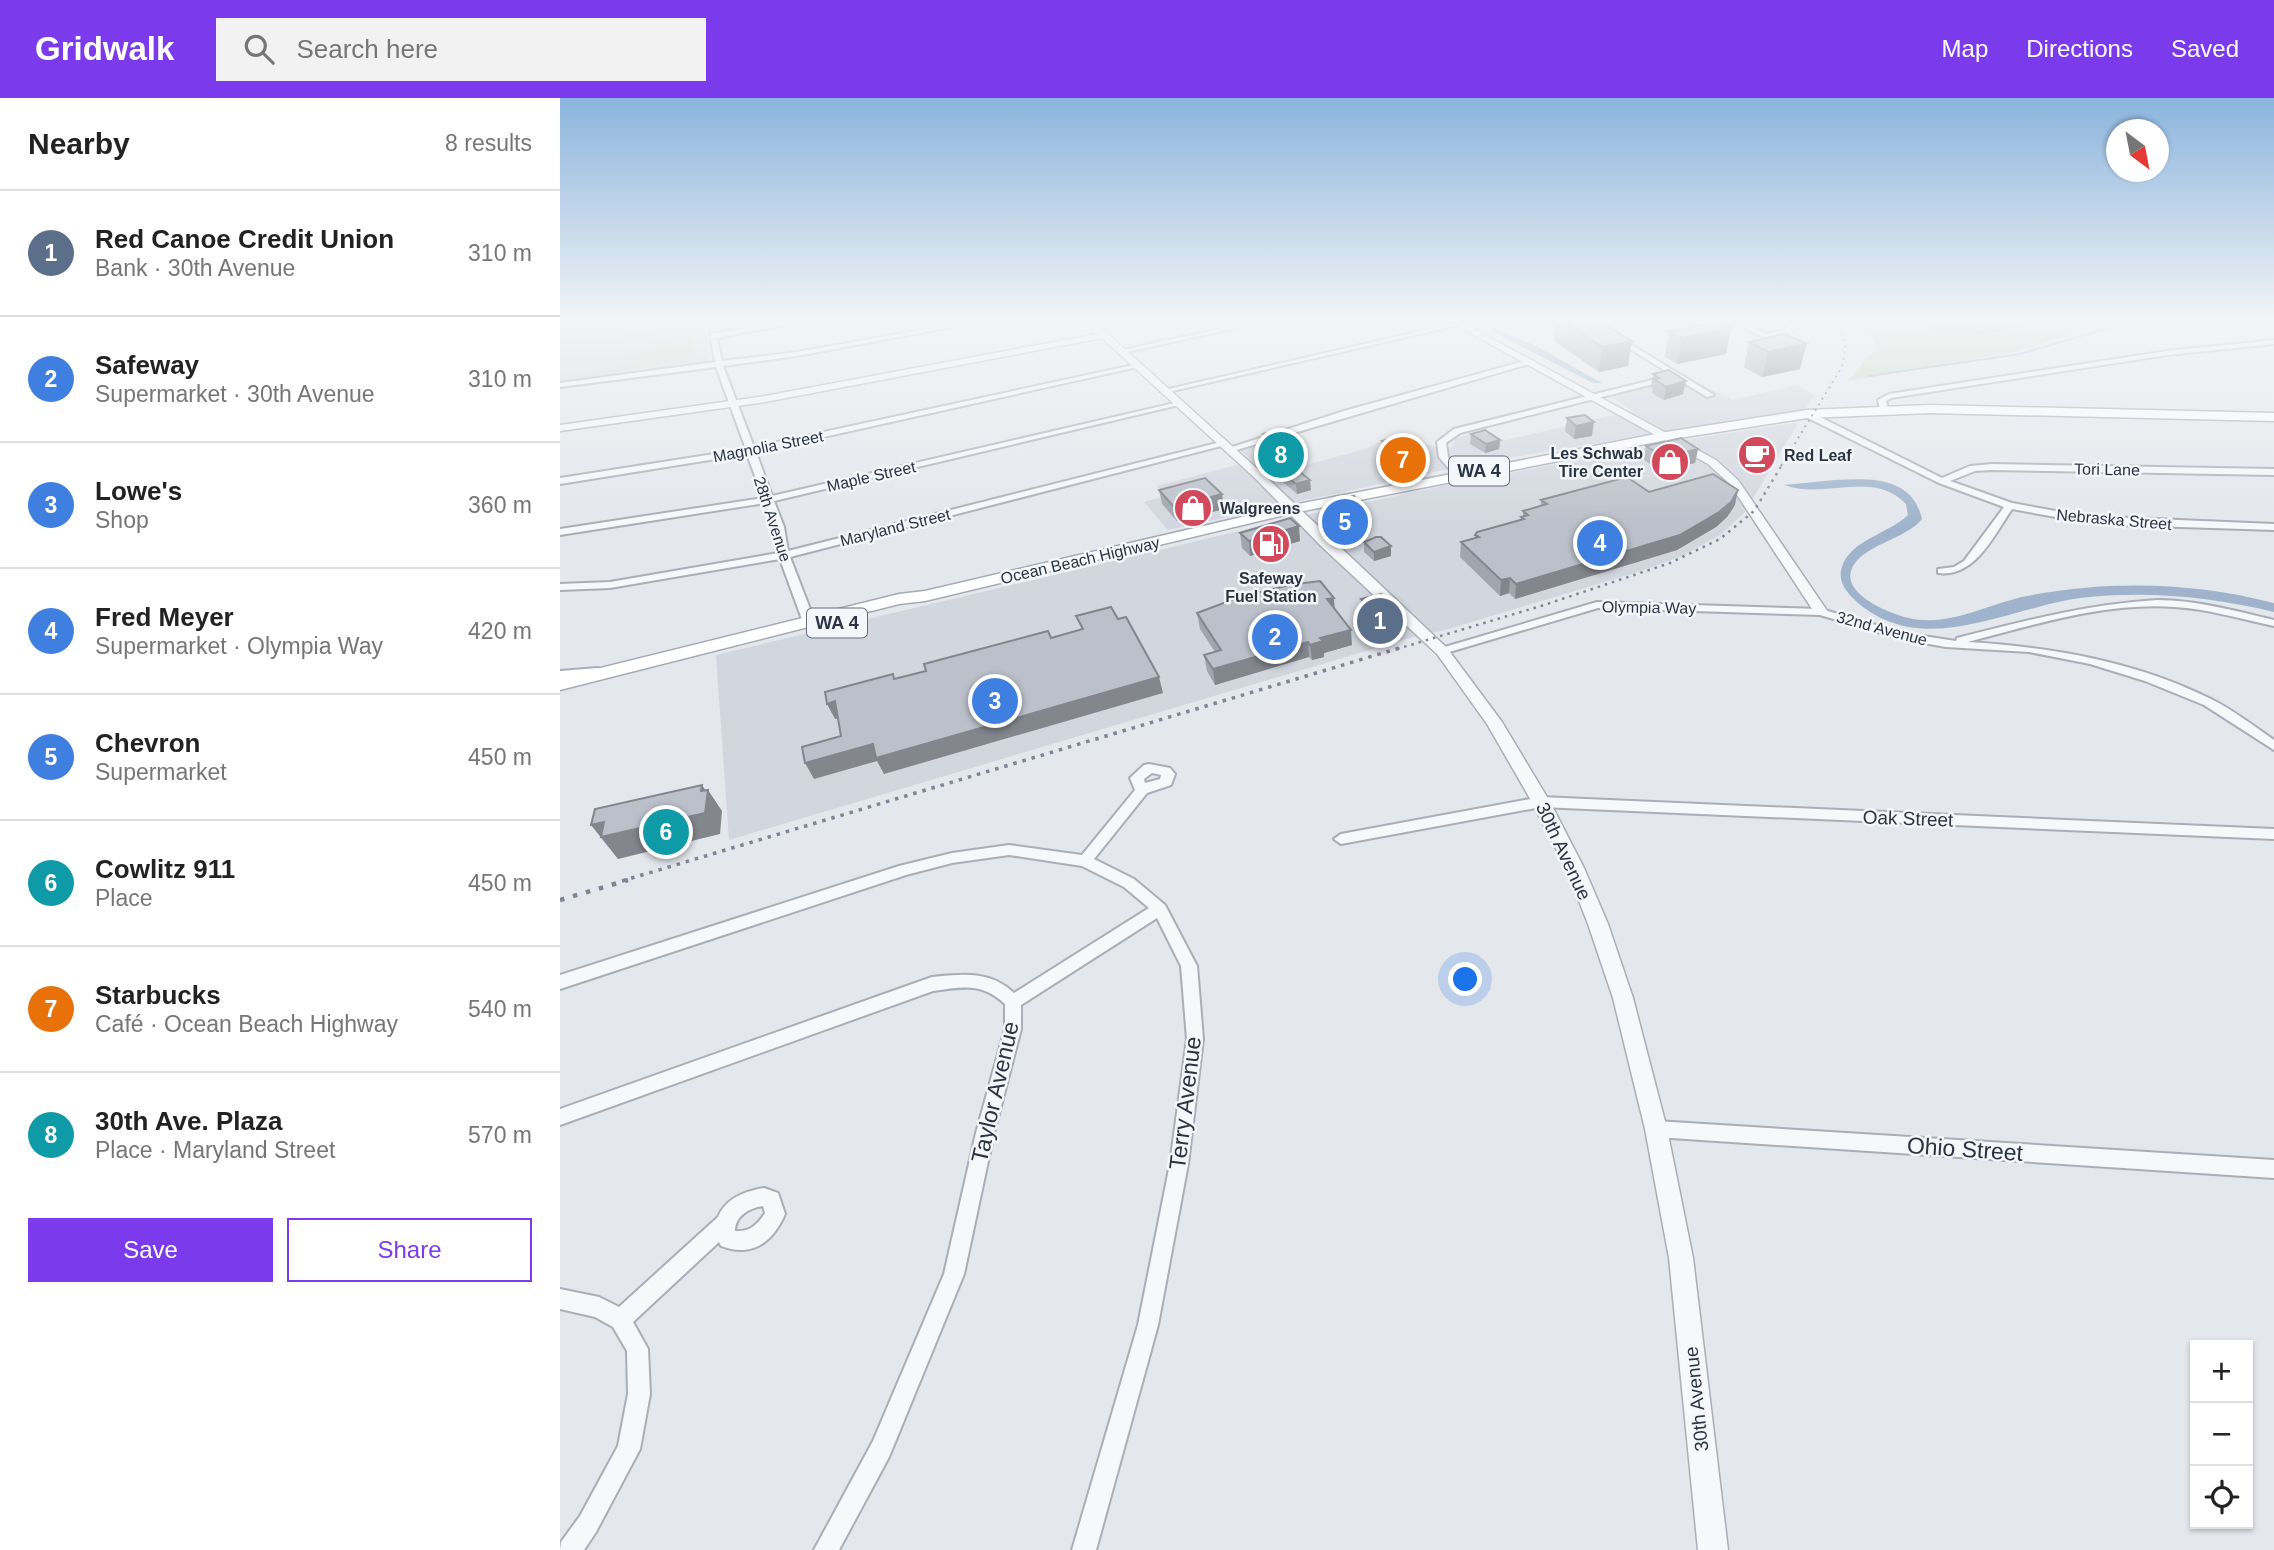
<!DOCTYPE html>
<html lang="en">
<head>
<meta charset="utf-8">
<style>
  :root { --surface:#fff; --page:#f2f2f2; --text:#222; --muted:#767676; --line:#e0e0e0; --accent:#7c3aed }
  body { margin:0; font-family:Arial,sans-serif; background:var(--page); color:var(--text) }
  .controls { position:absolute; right:21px; bottom:21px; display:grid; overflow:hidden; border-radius:0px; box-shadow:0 2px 5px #0004 }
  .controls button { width:63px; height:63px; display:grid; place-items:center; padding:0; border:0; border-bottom:2px solid var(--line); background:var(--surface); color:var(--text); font:35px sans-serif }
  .compass { position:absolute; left:1546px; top:21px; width:63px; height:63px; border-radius:50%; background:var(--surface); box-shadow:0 2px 5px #0004; rotate:148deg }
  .you { position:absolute; left:906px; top:882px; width:24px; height:24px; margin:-18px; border:5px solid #fff; border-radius:50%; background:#1a73e8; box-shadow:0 0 0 10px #1a73e833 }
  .badge { display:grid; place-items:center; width:46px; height:46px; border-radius:50%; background:var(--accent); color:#fff; font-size:23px; font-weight:700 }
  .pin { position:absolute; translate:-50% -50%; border:4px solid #fff; box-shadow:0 2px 7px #0006 }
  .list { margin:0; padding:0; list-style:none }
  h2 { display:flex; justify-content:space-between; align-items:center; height:91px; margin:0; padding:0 28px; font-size:30px }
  h2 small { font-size:23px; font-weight:400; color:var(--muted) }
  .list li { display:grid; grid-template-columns:46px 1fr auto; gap:21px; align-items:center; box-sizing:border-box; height:126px; padding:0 28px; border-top:2px solid var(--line) }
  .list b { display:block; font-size:26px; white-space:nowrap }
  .list p { margin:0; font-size:23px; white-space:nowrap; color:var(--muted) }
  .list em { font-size:23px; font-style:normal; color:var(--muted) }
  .actions { display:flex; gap:14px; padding:21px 28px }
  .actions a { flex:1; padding:16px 0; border:2px solid var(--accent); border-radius:0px; text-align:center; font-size:24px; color:var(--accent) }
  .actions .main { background:var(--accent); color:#fff }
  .icon { flex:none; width:38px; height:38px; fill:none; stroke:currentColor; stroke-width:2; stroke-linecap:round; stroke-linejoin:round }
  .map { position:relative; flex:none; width:1714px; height:1452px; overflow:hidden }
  header { display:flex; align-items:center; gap:42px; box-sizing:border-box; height:98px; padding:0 35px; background:var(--accent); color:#fff }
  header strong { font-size:33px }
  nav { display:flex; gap:38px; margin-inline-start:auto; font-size:24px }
  .search { width:490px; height:63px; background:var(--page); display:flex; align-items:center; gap:18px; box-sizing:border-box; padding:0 24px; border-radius:0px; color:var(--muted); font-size:26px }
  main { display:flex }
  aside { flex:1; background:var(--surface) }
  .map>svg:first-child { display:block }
  .built { fill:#d2d6de }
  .green { fill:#c9d6c5 }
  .water { fill:#9fb4cc }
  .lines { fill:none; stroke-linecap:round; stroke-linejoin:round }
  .stream { stroke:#9fb4cc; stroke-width:2 }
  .minor-casing { stroke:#a9aeb7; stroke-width:4 }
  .tertiary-casing { stroke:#a9aeb7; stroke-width:3 }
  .secondary-casing { stroke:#a9aeb7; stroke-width:4 }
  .primary-casing { stroke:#a3abb8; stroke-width:3 }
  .minor { fill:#f7f8fa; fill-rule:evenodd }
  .tertiary { fill:#f7f8fa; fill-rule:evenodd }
  .secondary { fill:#fff; fill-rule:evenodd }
  .primary { fill:#fff; fill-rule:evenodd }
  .rail-far3 { stroke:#7d8696; stroke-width:2; stroke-dasharray:2 4.5; stroke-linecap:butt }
  .rail-far2 { stroke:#7d8696; stroke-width:2.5; stroke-dasharray:2.5 5; stroke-linecap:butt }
  .rail-far1 { stroke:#7d8696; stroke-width:3.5; stroke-dasharray:3.5 6; stroke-linecap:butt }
  .rail { stroke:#7d8696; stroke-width:4.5; stroke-dasharray:4.5 9; stroke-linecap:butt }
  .wall { fill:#a1a5ae }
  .shaded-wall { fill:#83868d }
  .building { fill:#bbc0ca; stroke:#83868d; stroke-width:2 }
  .labels { text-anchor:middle; stroke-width:5; stroke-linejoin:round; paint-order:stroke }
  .far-street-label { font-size:16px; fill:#2b3445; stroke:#f4f6f9 }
  .far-poi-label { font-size:16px; font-weight:bold; fill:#2b3445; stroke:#f4f6f9; text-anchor:start }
  .shield { fill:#f4f6f9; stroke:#676e7b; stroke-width:2 }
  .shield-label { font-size:18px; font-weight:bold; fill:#2b3445 }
  .street-label { font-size:19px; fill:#2b3445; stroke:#f4f6f9 }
  .near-street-label { font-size:23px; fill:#2b3445; stroke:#f4f6f9 }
</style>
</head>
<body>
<header>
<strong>Gridwalk</strong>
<div class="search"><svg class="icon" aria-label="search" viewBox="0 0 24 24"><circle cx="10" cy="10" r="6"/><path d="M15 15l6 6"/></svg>Search here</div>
<nav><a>Map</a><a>Directions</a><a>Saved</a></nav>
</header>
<main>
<aside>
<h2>Nearby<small>8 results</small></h2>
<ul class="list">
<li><span class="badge" style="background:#5c6f8a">1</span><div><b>Red Canoe Credit Union</b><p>Bank · 30th Avenue</p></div><em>310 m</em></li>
<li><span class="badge" style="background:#3f7fe0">2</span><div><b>Safeway</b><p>Supermarket · 30th Avenue</p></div><em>310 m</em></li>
<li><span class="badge" style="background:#3f7fe0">3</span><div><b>Lowe's</b><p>Shop</p></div><em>360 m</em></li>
<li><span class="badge" style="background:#3f7fe0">4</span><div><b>Fred Meyer</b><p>Supermarket · Olympia Way</p></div><em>420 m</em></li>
<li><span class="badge" style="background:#3f7fe0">5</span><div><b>Chevron</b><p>Supermarket</p></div><em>450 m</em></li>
<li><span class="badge" style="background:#0f9aa8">6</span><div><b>Cowlitz 911</b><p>Place</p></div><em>450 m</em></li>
<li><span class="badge" style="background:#e8710a">7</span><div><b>Starbucks</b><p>Café · Ocean Beach Highway</p></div><em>540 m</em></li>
<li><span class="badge" style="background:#0f9aa8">8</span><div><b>30th Ave. Plaza</b><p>Place · Maryland Street</p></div><em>570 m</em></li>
</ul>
<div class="actions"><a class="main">Save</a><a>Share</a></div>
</aside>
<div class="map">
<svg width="1714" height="1452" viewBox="0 0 1714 1452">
  <rect width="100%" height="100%" fill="#e4e7ec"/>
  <g class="built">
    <polygon points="0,224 229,224 147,237 150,264 143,267 0,284"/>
    <polygon points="1128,280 1173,302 1237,287 1255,297 1245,311 911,366 608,432 584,404 606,398 597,388 691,363 680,352 709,342 743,368 805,351 828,340 890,351 895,341 923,332 938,341 945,342 1072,313 1047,296"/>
    <polygon points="1235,325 1237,327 1184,415 1160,437 1122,458 1081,473 885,532 853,539 169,742 156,557 760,414 912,382 1149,338"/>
  </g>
  <g class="green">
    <polygon points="67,224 130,224 117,232 69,242 65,241"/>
    <polygon points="1304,224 1548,224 1455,254 1288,283 1305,261 1318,251"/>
    <polygon points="130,240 139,260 60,272 63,261 99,247"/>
  </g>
  <g class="water">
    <path d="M 1358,224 L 1483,224 C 1438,232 1399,251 1358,224 Z"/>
    <polygon points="925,226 976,248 1042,285 1033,285 943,239"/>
    <path d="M 1275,382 C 1311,380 1352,378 1362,421 C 1346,442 1299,447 1291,473 C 1283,500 1343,522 1363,522 C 1399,524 1432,505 1467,498 C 1548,482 1633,484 1714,505 L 1714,514 C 1653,499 1591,493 1529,499 C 1453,506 1367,563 1298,505 C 1287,495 1277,484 1282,469 C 1290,442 1330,435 1348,417 L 1346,406 C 1313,371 1264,402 1224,387 Z"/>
  </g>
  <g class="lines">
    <polyline class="stream" points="1309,278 1460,256 1569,224"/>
    <defs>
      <g id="minor">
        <polygon points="226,224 241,224 157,240 162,263 237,254 405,224 419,224 237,258 163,268 194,349 578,266 582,268 196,354 212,398 619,304 623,306 214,403 224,429 228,453 665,343 669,346 230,459 255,524 249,527 243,524 220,461 50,490 0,492 0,486 50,484 218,455 214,429 205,405 0,437 0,431 203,400 187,356 0,386 0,380 186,351 156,269 0,289 0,285 155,264 150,236"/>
        <polygon points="692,224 704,224 562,255 558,253"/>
        <polygon points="900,224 912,224 604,295 600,293"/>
        <polygon points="1027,224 1034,224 1154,297 1147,299 1113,278 1113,281 900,335 886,345 888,359 904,377 896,379 879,359 877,344 894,331 1112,277"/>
        <polygon points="1170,224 1179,224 1207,236 1226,231 1229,224 1236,224 1232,234 1214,238 1230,245 1230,249 1227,249"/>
        <polygon points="1714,242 1714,246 1607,257 1331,300 1326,303 1328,311 1324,314 1320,311 1318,302 1329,296 1607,253"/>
        <polygon points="968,262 975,264 673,353 666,351 784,313"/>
        <path d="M 1244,314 L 1250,314 L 1382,380 L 1410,368 L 1432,366 L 1714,371 L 1714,377 L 1432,372 L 1415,373 L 1390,383 L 1452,405 L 1523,418 L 1714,426 L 1714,432 L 1559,427 L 1523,424 L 1452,411 C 1434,437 1415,480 1378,475 L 1378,471 L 1394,469 L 1404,463 L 1444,409 L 1379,385 L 1244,318 Z"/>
        <path d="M 1597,502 C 1637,502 1675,513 1714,522 L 1714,528 C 1681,521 1648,511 1614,509 C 1545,504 1474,527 1408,544 C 1491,549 1575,563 1651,601 C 1673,612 1694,628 1714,642 L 1714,652 L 1644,607 L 1585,583 L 1530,566 L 1469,554 L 1386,549 L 1341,541 L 1260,517 L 1038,510 L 886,555 L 878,555 L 876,553 L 878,551 L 1037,504 L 1261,511 L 1343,535 L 1396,543 L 1397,540 C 1463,523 1529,506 1597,502 Z"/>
        <path d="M 589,666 L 610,670 L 615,676 L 611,687 L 587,695 L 534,761 L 574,781 L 605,807 L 637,868 L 643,941 L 628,1066 L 598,1227 L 536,1452 L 512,1452 L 578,1227 L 610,1066 L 627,941 L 621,868 L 597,820 L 461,907 L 461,931 L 434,1035 L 404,1176 L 329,1359 L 279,1452 L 254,1452 L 313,1343 L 384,1176 L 416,1035 L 445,931 L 445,906 C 421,884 403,889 373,893 L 0,1027 L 0,1011 L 372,879 C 402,876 430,872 454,895 L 589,810 L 564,789 L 522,768 L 449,757 L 392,765 L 346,777 L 0,891 L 0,877 L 339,768 L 392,755 L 449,747 L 522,757 L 575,692 L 570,680 L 584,667 ZM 592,675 L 601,677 L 600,681 L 585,685 L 584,681 Z"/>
        <polygon points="981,699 1714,731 1714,741 981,709 781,746 774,741 781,736"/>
        <polygon points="1096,1023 1714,1062 1714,1080 1096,1039 1090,1037 1087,1031 1090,1025"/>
        <path d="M 204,1090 L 218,1095 L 225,1116 C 213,1144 192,1160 161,1148 L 159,1144 L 73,1224 L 88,1251 L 90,1296 L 80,1351 L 36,1434 L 24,1452 L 0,1452 L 1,1444 L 20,1418 L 58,1348 L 68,1296 L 67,1253 L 53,1229 L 35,1219 L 0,1211 L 0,1191 L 39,1199 L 59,1209 L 158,1119 C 166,1100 185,1093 204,1090 ZM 203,1108 L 205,1115 C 197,1127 190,1134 175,1133 C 175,1118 189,1110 203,1108 Z"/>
      </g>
      <g id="tertiary">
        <polygon points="524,224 534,224 547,235 704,377 887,550 942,624 990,704 1024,770 1048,826 1073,900 1107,1031 1133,1160 1168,1452 1138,1452 1109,1160 1085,1031 1053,900 1028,826 1006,770 972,704 927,626 877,556 761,448 696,381 542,240 205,304 0,333 0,327 205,298 537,236"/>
        <polygon points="890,224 901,224 1156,362 1178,382 1268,514 1266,517 1256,517 1170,386 1148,366"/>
      </g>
      <polygon id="secondary" points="38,570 46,575 44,579 0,583 0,573"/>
      <polygon id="primary" points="1370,307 1714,315 1714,323 1370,315 1247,320 1106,342 733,415 365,503 339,506 0,592 0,580 339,496 365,493 733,407 1106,334 1247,312"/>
    </defs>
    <use href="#minor" class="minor-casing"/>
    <use href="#tertiary" class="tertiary-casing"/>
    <use href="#secondary" class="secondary-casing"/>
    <use href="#primary" class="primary-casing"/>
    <use href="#minor" class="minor"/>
    <use href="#tertiary" class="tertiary"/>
    <use href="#secondary" class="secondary"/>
    <use href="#primary" class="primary"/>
    <polyline class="rail-far3" points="1221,368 1282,269 1286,246 1278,224"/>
    <polyline class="rail-far2" points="837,551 981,508 1110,465 1160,441 1194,413 1222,367"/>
    <polyline class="rail-far1" points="62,783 843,549"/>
    <polyline class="rail" points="0,802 68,782"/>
  </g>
  <g class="wall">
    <polygon points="995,224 1040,224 1068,268 1039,274 994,243"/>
    <polygon points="1109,233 1166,256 1117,266 1105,259"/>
    <polygon points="1189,244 1240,271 1202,279 1184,269"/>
    <polygon points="1093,276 1123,296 1104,302 1092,295 1093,291 1091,289"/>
    <polygon points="1007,320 1032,338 1014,341 1005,333"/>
    <polygon points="703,336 738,364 725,368 704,350"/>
    <polygon points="911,336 940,342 939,351 925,355 910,346"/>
    <polygon points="822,343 863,353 863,367 843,373 822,357"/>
    <polygon points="1086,348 1138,351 1135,365 1101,373 1084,362"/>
    <polygon points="721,374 751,392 737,396 722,383"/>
    <polygon points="599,392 662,396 664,411 617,423 602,406"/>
    <polygon points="1089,394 1175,407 1167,419 1156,429 1117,452 955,501 949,495 940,498 900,459 901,444 915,440 915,437 961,422 961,419 963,419 963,413 981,408 981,402"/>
    <polygon points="781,401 810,431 803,436 782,410"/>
    <polygon points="680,435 740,443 690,458 682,450"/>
    <polygon points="804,444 831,448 831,458 814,463 804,454"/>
    <polygon points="774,500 774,510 792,547 764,555 764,559 752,562 749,559 655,587 647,573 644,557 655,554 640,531 637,515"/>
    <polygon points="801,501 839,515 839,531 820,537 802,516"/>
  </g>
  <g class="shaded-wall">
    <polygon points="1171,230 1166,256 1117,266 1122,240"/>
    <polygon points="1072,243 1068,268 1039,274 1042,249"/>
    <polygon points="1247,245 1240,271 1202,279 1208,254"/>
    <polygon points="1126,283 1123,296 1104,302 1106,289"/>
    <polygon points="1034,324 1032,338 1014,341 1016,328"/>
    <polygon points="940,342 939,351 925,355 926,346"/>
    <polygon points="737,350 738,364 725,368 724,354"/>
    <polygon points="1138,351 1135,365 1101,373 1104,359"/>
    <polygon points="863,353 863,367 843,373 843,359"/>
    <polygon points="750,382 751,392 737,396 736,386"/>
    <polygon points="1178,392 1175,407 1167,419 1156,429 1117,452 955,501 956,486"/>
    <polygon points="662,396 664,411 617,423 614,409"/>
    <polygon points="809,421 810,431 803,436 803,427"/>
    <polygon points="739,428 740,443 690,458 689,443"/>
    <polygon points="831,448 831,458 814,463 814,454"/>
    <polygon points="950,480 949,495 940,498 941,482"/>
    <polygon points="774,500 775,515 767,501"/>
    <polygon points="839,515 839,531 820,537 819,521"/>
    <polygon points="791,532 792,547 764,555 764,559 752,562 750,547 760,540"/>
    <polygon points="748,544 749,559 655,587 653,571"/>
    <polygon points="599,579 603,595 324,676 317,663 254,681 245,665 313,646"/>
    <polygon points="275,603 283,619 275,621 267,606"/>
    <polygon points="142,687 148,696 148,692 162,713 160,736 58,761 31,727 141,693"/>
  </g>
  <g class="building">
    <polygon points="1004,224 1040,224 1072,243 1042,249"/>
    <polygon points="1158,224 1171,230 1122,240 1109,233"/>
    <polygon points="1223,236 1247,245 1208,254 1189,244"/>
    <polygon points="1109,272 1126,283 1106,289 1094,281 1099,280 1093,276"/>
    <polygon points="1025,317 1034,324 1016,328 1007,320"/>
    <polygon points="925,332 940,342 926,346 911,336"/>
    <polygon points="715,333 737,350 724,354 703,336"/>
    <polygon points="842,338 863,353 843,359 822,343"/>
    <polygon points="1121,340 1138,351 1104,359 1086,348"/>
    <polygon points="735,370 750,382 736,386 721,374"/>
    <polygon points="1153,376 1178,392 1171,404 1159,414 1120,437 956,486 950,480 941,482 901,444 919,439 915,437 917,434 964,421 961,419 968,417 963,413 987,406 981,402 1067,379 1089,394"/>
    <polygon points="645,380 662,396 614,409 599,392"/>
    <polygon points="794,398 809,421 803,427 781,401"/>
    <polygon points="730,420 739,428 689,443 680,435"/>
    <polygon points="816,439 821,439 831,448 814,454 804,444"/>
    <polygon points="760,483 774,500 767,501 791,532 760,540 763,543 750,547 748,544 653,571 644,557 661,552 637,515 677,500 729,487"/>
    <polygon points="821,496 839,515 819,521 801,501"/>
    <polygon points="551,509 558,521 566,519 599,579 316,660 313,646 245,665 242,649 281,638 275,603 267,606 265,594 333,576 334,581 366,573 364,566 488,533 491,540 523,531 516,518"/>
    <polygon points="142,687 141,693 148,692 145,715 41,739 44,724 31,727 35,711"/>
  </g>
  <linearGradient id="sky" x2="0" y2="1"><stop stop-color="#8bb4dd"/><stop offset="0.52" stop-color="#f3f4f6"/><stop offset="1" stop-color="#f3f4f6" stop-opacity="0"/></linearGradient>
  <rect width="1714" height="427" fill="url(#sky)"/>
  <defs>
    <symbol id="cafe-disc" viewBox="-11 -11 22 22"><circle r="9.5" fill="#d1495b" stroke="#f4f6f9"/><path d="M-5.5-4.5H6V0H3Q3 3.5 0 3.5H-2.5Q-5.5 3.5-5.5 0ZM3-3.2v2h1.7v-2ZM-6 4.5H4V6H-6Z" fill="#fff"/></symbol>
    <symbol id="shop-disc" viewBox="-11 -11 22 22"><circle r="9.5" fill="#d1495b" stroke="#f4f6f9"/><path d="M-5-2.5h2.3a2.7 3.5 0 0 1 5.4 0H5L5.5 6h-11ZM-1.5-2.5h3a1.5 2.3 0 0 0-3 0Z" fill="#fff"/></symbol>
    <symbol id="fuel-disc" viewBox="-11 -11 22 22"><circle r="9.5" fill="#d1495b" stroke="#f4f6f9"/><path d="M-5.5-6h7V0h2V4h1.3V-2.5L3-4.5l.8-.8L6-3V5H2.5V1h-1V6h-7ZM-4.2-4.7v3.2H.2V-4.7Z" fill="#fff"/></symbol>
  </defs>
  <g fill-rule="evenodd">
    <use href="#cafe-disc" x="1175" y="335" width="44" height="44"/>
    <use href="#shop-disc" x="1088" y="342" width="44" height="44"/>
    <use href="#shop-disc" x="611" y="388" width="44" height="44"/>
    <use href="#fuel-disc" x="689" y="424" width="44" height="44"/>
  </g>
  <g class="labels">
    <g class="far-street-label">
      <text transform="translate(208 348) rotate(-11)" y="6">Magnolia Street</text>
      <text transform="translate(1547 371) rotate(1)" y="6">Tori Lane</text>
      <text transform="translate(311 378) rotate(-13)" y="6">Maple Street</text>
      <text transform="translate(213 421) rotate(72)" y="6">28th Avenue</text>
      <text transform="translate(1554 421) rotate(5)" y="6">Nebraska Street</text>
      <text transform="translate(335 429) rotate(-14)" y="6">Maryland Street</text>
      <text transform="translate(520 462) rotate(-13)" y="6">Ocean Beach Highway</text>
      <text transform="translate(1089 509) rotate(1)" y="6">Olympia Way</text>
      <text transform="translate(1322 530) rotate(15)" y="6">32nd Avenue</text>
    </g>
    <g class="far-poi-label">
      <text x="1083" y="361" text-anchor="end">Les Schwab<tspan x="1083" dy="18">Tire Center</tspan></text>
      <text x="1224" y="363">Red Leaf</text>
      <text x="660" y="416">Walgreens</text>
      <text x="711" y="486" text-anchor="middle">Safeway<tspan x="711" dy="18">Fuel Station</tspan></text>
    </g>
    <g class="shield">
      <rect x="889" y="358.5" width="60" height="29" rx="5"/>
      <rect x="247" y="510.5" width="60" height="29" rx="5"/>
    </g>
    <g class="shield-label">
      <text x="919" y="379">WA 4</text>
      <text x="277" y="531">WA 4</text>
    </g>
    <g class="street-label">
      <text transform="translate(1348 720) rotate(2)" y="7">Oak Street</text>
      <text transform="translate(1004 753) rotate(65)" y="7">30th Avenue</text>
      <text transform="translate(1136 1301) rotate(-96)" y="7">30th Avenue</text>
    </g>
    <g class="near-street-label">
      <text transform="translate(435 994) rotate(-77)" y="8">Taylor Avenue</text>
      <text transform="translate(625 1005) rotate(-83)" y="8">Terry Avenue</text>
      <text transform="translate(1405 1051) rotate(4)" y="8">Ohio Street</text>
    </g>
  </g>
</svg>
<div class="controls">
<button>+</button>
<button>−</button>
<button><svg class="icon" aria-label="locate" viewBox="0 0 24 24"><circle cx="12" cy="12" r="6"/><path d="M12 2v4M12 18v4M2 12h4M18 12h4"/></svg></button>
</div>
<svg class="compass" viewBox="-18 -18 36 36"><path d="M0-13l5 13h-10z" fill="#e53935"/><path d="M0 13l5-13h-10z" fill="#767676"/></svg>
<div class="you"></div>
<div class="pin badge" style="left:820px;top:523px;background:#5c6f8a">1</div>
<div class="pin badge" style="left:715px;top:539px;background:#3f7fe0">2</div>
<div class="pin badge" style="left:435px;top:603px;background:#3f7fe0">3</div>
<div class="pin badge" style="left:1040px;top:445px;background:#3f7fe0">4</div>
<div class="pin badge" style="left:785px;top:424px;background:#3f7fe0">5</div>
<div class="pin badge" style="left:106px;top:734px;background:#0f9aa8">6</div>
<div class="pin badge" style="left:843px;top:362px;background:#e8710a">7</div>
<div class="pin badge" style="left:721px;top:357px;background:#0f9aa8">8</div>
</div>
</main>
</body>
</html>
